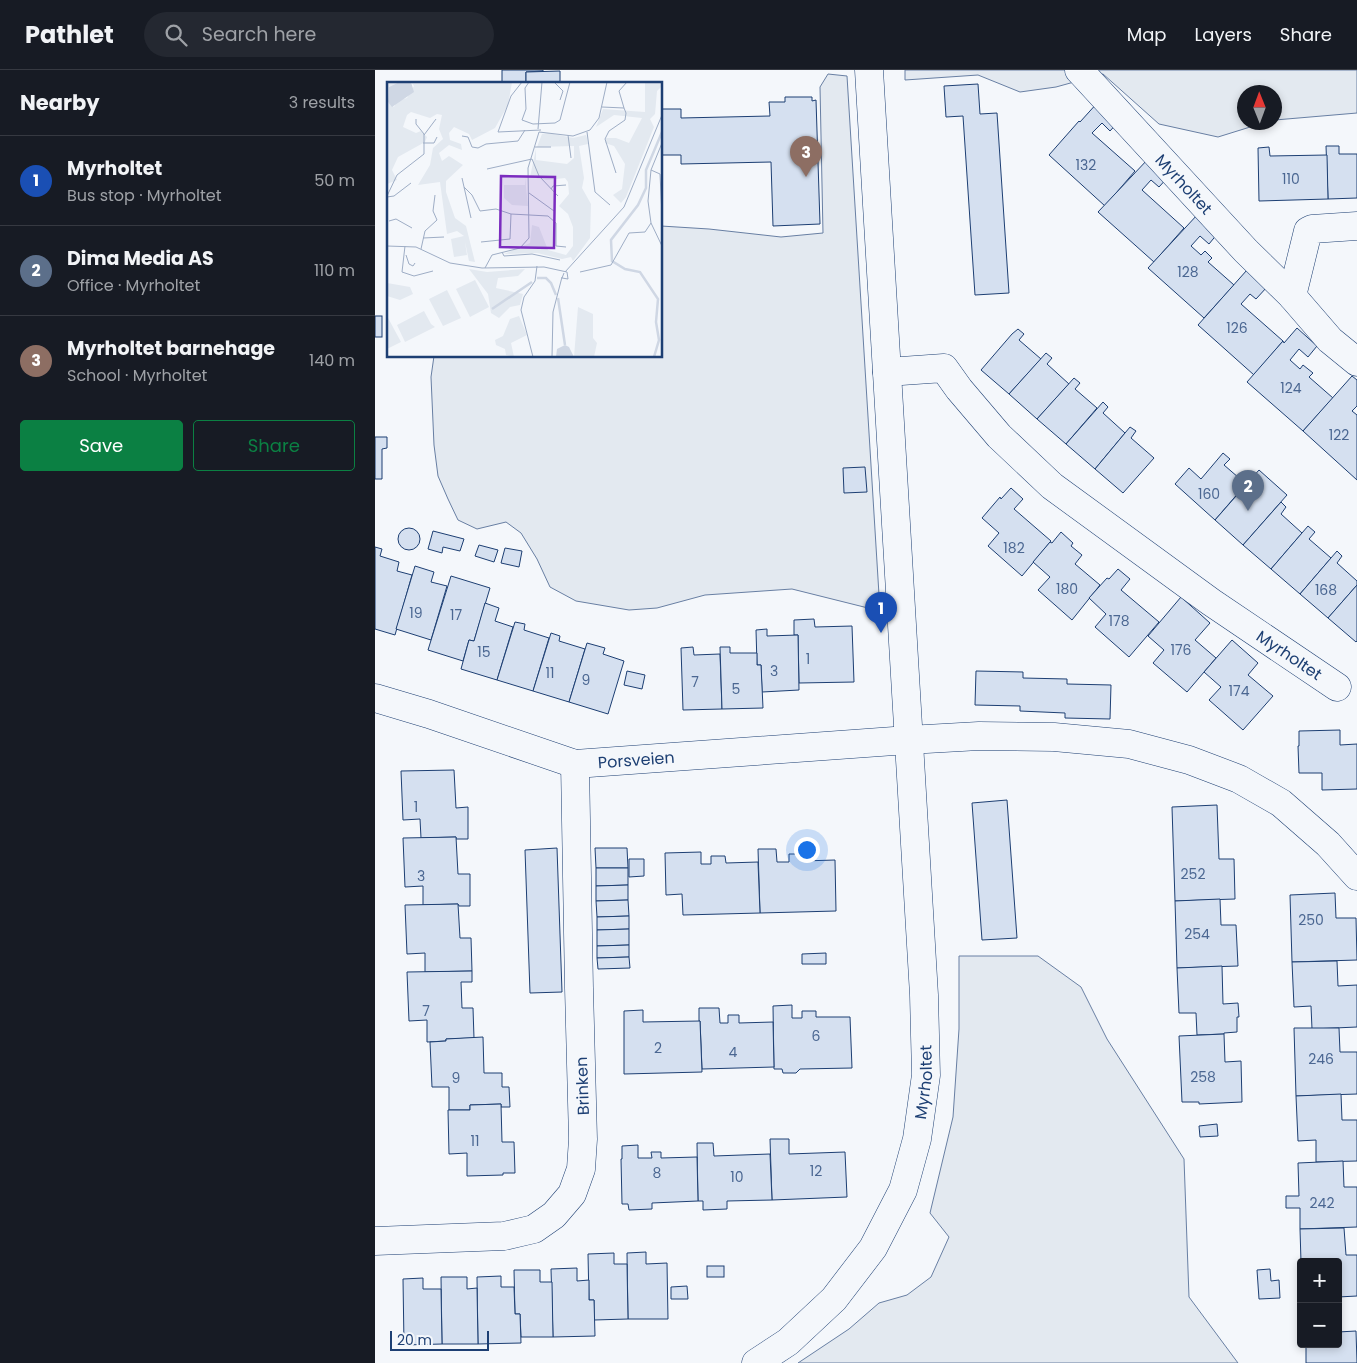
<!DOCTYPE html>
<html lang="en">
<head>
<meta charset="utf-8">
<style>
  :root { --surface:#171b24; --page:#242831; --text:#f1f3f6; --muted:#9ea1a6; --line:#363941; --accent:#0b8043 }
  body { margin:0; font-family:Poppins,sans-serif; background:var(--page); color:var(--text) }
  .controls { position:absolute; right:15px; bottom:15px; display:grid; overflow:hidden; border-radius:5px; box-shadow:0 2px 8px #0003 }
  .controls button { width:45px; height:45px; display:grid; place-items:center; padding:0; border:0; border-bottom:1px solid var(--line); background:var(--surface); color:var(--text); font:25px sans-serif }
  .compass { position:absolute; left:862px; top:15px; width:45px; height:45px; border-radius:50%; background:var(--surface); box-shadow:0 2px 8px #0003; rotate:359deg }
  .scale { position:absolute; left:15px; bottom:12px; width:99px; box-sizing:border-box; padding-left:5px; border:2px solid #1d3f73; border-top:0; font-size:14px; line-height:18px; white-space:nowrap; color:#1d3f73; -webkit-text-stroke:4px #f4f7fb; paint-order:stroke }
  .you { position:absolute; left:431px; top:779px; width:18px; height:18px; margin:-12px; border:4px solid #fff; border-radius:50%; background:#1a73e8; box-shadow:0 0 0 8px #1a73e833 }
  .badge { display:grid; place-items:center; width:32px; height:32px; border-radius:50%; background:var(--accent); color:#fff; font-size:16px; font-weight:700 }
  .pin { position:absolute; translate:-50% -41px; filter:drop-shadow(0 1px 2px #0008) }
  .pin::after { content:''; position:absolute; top:26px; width:18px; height:15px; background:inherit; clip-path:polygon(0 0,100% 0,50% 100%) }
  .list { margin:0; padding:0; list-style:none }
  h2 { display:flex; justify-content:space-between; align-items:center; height:65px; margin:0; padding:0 20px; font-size:21px }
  h2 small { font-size:16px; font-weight:400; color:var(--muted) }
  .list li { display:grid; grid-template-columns:32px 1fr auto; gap:15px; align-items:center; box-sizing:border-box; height:90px; padding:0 20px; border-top:1px solid var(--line) }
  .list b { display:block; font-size:19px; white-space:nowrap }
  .list p { margin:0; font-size:16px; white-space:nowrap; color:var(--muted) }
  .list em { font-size:16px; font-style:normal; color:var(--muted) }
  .actions { display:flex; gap:10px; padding:15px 20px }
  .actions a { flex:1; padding:11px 0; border:1px solid var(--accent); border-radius:5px; text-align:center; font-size:18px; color:var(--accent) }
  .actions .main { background:var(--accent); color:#fff }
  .icon { flex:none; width:28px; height:28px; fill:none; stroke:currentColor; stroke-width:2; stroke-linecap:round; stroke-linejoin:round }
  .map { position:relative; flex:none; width:982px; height:1293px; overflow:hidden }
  header { display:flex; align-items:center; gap:30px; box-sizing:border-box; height:70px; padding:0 25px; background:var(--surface); border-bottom:1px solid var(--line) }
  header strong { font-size:24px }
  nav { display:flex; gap:28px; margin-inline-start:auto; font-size:18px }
  .search { width:350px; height:45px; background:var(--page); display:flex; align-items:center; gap:12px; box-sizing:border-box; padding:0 18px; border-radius:28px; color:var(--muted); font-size:19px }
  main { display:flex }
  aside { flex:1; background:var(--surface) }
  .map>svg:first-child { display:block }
  .green { fill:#e3e9f0; stroke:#687fa3 }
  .building { fill:#d5e0f0; stroke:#1d3f73 }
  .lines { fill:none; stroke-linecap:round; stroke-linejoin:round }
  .minor-casing { stroke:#1d3f73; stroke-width:29 }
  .major-casing { stroke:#1d3f73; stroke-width:29 }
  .minor { stroke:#f4f7fb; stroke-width:28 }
  .major { stroke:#f4f7fb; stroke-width:28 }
  .labels { text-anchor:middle; stroke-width:4; stroke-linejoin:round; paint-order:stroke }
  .number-label { font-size:14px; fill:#4b6792 }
  .street-label { font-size:16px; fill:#1d3f73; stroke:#f4f7fb }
  .inset-river { fill:none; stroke:#cfd7e4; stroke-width:2.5 }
  .inset-road { fill:none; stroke:#9eadc5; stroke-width:1 }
  .view { fill:#7b2cbf; fill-opacity:0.15; stroke:#7b2cbf; stroke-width:2.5 }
  .inset-edge { fill:none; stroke:#1d3f73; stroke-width:2.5 }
</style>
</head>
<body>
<header>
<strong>Pathlet</strong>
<div class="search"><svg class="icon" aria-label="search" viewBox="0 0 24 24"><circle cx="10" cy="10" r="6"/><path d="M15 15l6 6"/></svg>Search here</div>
<nav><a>Map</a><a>Layers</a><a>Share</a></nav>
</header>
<main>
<aside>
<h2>Nearby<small>3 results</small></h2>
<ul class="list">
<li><span class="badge" style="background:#1a4fb4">1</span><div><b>Myrholtet</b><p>Bus stop · Myrholtet</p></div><em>50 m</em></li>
<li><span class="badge" style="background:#5c6f8a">2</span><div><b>Dima Media AS</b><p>Office · Myrholtet</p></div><em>110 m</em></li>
<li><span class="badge" style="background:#8d6e63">3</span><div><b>Myrholtet barnehage</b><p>School · Myrholtet</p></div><em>140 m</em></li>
</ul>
<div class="actions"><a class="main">Save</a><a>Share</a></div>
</aside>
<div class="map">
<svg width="982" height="1293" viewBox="0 0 982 1293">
  <rect width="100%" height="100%" fill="#f4f7fb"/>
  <g class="green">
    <polygon points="530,0 982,0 982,43 900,50 899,22 869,22 869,52 888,53 843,67 784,54 728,4 681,17 645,22 603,5 530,10"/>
    <polygon points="453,4 472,6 505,541 417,519 330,525 282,538 254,540 201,531 175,517 162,489 146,463 131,452 102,459 83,450 73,429 63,406 59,375 56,307 59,286 286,286 286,156 334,159 406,167 448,163 445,17"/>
    <polygon points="584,886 663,886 706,917 732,969 809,1089 814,1227 863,1293 423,1293 474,1259 504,1233 532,1225 556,1207 574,1167 555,1143 578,1047 584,959"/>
  </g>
  <g class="building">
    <polygon points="127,0 168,0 168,1 151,2 151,14 127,14"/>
    <polygon points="185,1 185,14 151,14 151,2"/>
    <polygon points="603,14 605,44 622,43 634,223 600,225 588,46 571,47 569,16"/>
    <polygon points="410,27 437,27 437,31 441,30 445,154 398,156 396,92 306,94 306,85 286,85 286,39 306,39 306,48 395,46 394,32 410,32"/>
    <polygon points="724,31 745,50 735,61 727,53 717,63 760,101 730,136 674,85 704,51 705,52"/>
    <polygon points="951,76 964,76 964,84 982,84 982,128 953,129"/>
    <polygon points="894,77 895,86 952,85 953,129 884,131 883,78"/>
    <polygon points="774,88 794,106 784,117 776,110 767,120 809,158 779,192 723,142"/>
    <polygon points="823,144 843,163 834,174 825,166 816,176 826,185 830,181 837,188 833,192 859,215 829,248 773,198"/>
    <polygon points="872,200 892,217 881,229 875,224 866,234 908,271 879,305 823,255"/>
    <rect x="0" y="246" width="7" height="21"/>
    <polygon points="922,258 942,276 933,287 924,279 915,290 925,299 928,295 938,303 934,307 958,328 928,361 872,312 908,271 909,273"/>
    <polygon points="643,259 649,264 644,270 666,289 634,324 606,300 637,264"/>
    <polygon points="671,283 677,288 672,294 694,314 662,349 634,324"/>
    <polygon points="977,306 982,310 982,336 977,341 982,345 982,410 928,361"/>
    <polygon points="699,308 705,313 700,319 722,338 691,374 662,349"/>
    <polygon points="728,332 733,337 728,343 750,363 720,399 691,374"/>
    <polygon points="755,357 761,361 756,368 779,388 748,423 720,399"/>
    <polygon points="0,367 12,367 12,378 7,379 7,409 0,409"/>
    <polygon points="848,383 855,389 849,395 871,414 840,450 800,414 814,398 826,409"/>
    <polygon points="490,397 492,422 469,423 468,398"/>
    <polygon points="884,400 912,425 868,475 840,450"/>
    <polygon points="636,418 648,429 639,439 676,471 647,506 613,476 624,463 607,448 625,427 626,429"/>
    <polygon points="906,432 911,437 906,444 927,463 896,499 868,475"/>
    <polygon points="933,456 940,462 934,469 956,488 925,524 896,499"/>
    <circle cx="34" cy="469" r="11"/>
    <polygon points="58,461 89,469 85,481 68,477 67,483 53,479"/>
    <polygon points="686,462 698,473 696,476 707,485 700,494 725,515 697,550 663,520 675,507 658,492 675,472 677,473"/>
    <polygon points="104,475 123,480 119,492 100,486"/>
    <polygon points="0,477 7,479 5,486 24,492 22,501 37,505 20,565 0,559"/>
    <polygon points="130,478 147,481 144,497 126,493"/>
    <polygon points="962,481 967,486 962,493 982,511 982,515 953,548 925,524"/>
    <polygon points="40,496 59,502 56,512 72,516 56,570 21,559"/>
    <polygon points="743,499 755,509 746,520 784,552 754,587 720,557 731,544 714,528 732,508 734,509"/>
    <polygon points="76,506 115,518 99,571 94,570 88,591 53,580"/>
    <polygon points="982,515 982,571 981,572 953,548"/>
    <polygon points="806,527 835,553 820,570 841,588 812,622 778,593 789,580 773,566"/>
    <polygon points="110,533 124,538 120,551 138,557 122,610 86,599 94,570 99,571"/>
    <polygon points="439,549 440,557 477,556 479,612 424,613 423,565 419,565 419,550"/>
    <polygon points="140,552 150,554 149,560 174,568 158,621 122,610"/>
    <polygon points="392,559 392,566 423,565 424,620 387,622 386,595 382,595 381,560"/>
    <polygon points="176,563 185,566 184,571 210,579 194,632 158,621"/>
    <polygon points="857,570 883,593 873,605 898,626 868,660 834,630 846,617 829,602"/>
    <polygon points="212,573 230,578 228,584 249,591 233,644 194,632"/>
    <polygon points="318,577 319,585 345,584 347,639 308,640 306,578"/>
    <polygon points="345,577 355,577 355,583 382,583 382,595 386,595 388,638 347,639"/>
    <polygon points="252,601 270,605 267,619 249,615"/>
    <polygon points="601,601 648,602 648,608 692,609 692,614 736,615 735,649 690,648 690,643 645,641 645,636 600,635"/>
    <polygon points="965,660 965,675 982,674 982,719 947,720 947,703 924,703 923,676 924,676 924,661"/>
    <polygon points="79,700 81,738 93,737 93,769 81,769 81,767 46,768 45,749 28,750 26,701"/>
    <polygon points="632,730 642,868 607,870 597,733"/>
    <polygon points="842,735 844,789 859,789 860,829 800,831 797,737"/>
    <polygon points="81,767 83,804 95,804 95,836 84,836 83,834 48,835 48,816 30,817 28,768"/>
    <polygon points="182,778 187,922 155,923 150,780"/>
    <polygon points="220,778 252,778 253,798 221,798"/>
    <polygon points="383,779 401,779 402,792 414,792 414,784 427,784 427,791 460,790 461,841 385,843"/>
    <polygon points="326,782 326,794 336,794 336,786 350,786 351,793 383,792 385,843 308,845 307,824 291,825 290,783"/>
    <polygon points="254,789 269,789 269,806 254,807"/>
    <polygon points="221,798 253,798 253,815 221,816"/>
    <polygon points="253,815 253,830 221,831 221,816"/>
    <polygon points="960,823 961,848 981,848 982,890 917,892 915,825"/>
    <polygon points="845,829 846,855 861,855 863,896 802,898 800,831"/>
    <polygon points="253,830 254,846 222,847 221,831"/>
    <polygon points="83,834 85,868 96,868 97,901 50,902 50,883 32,884 30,835"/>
    <polygon points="254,846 254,859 222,860 222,847"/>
    <polygon points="254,859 254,875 222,876 222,860"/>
    <polygon points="254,875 254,887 222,888 222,876"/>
    <polygon points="451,883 451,894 427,894 427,884"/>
    <polygon points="254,887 255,898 223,899 222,888"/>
    <polygon points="962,891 963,916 982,915 982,957 937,959 936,936 919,937 917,892"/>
    <polygon points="847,896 848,934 863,933 864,947 862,947 862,962 849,963 849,964 822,965 821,943 804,943 802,898"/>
    <polygon points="97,901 97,912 86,912 87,938 98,938 99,968 71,969 71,971 52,972 52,950 34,951 32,902"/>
    <polygon points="417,935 417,948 427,948 427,941 441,941 441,947 475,947 477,998 425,999 421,1003 408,1003 407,999 399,999 398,936"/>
    <polygon points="324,938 344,938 345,953 353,953 353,945 364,945 364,953 398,952 399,997 327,999 325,951 324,951"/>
    <polygon points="268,940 268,952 325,951 327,1002 249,1004 249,941"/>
    <polygon points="919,958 964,958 965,982 982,982 982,1024 921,1026"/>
    <polygon points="849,964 850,992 866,991 867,1032 824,1034 824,1032 807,1032 804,966"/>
    <polygon points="108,967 109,1003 127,1003 127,1017 134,1017 135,1037 126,1037 126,1034 95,1035 95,1040 74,1040 74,1017 57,1017 55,972 71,971 71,969"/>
    <polygon points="966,1024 967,1050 982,1050 982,1091 941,1092 941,1070 923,1071 921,1026"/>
    <polygon points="126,1034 127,1072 139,1072 140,1103 128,1103 128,1105 92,1106 92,1083 74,1084 73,1040 95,1040 95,1035"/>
    <polygon points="842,1054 843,1066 825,1067 824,1056"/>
    <polygon points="395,1069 414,1069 414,1084 470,1082 472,1127 397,1130"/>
    <polygon points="322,1073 338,1073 339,1086 395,1084 397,1130 352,1131 352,1139 328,1140 328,1131 323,1131"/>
    <polygon points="263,1075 263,1088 277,1088 276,1082 286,1082 286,1088 322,1087 323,1131 277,1133 277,1139 254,1140 253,1134 247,1134 246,1089 247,1089 247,1076"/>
    <polygon points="968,1091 969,1117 982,1117 982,1157 925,1159 925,1138 911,1138 911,1126 924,1126 923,1093"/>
    <polygon points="969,1158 971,1185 982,1185 982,1226 963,1227 963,1192 926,1192 925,1159"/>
    <polygon points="271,1182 271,1194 292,1193 293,1249 253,1249 252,1183"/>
    <polygon points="239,1183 239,1194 252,1194 253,1249 219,1250 219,1230 214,1230 213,1184"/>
    <rect x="332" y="1196" width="17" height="11"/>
    <polygon points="202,1198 202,1211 214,1210 214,1230 219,1230 220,1266 178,1267 176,1199"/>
    <polygon points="895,1199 896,1211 904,1210 905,1228 884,1229 882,1200"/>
    <polygon points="139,1200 165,1200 165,1212 177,1212 178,1267 146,1267 145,1244 140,1244"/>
    <polygon points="126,1206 126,1217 139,1217 140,1244 145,1244 146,1273 103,1274 102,1207"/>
    <polygon points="66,1207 92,1207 92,1219 102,1218 103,1274 67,1274"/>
    <polygon points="48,1208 48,1219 66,1219 67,1274 29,1275 28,1209"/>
    <polygon points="312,1216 313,1229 296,1229 296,1217"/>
    <polygon points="981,1261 982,1293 931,1293 931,1274 963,1274 963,1262"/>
  </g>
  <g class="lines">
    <defs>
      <g id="minor">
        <path id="s1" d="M 704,0 L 871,181 L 917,226 L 955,270 L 982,292"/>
        <polyline points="917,226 933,161 937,159 982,156"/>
        <path id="s2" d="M 512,302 L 569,298 L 584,319 L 624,366 L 677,416 L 836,532 L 962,617"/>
        <path id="s3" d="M 0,628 L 54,644 L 200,694 L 533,670 L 604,666 L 679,667 L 754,674 L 814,690 L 864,709 L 906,733 L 953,774 L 982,806"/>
        <polyline points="0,1171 129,1166 159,1159 179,1145 197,1124 206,1099 208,1069 204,918 200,694"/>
      </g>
      <g id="major">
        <path id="s4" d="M 381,1293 L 413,1272 L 459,1229 L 498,1178 L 528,1120 L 542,1069 L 551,1005 L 549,925 L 494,0"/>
      </g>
    </defs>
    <use href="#minor" class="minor-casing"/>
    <use href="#major" class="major-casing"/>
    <use href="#minor" class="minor"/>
    <use href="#major" class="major"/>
  </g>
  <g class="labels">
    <g class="number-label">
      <text x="711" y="100">132</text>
      <text x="916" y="114">110</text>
      <text x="813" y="207">128</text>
      <text x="862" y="263">126</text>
      <text x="916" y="323">124</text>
      <text x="964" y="370">122</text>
      <text x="834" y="429">160</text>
      <text x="639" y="483">182</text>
      <text x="692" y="524">180</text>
      <text x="951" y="525">168</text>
      <text x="41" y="548">19</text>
      <text x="81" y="550">17</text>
      <text x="744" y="556">178</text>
      <text x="806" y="585">176</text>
      <text x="109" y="587">15</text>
      <text x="433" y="594">1</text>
      <text x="399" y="606">3</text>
      <text x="175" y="608">11</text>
      <text x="211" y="615">9</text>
      <text x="320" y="617">7</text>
      <text x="361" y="624">5</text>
      <text x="864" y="626">174</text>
      <text x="41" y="742">1</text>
      <text x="818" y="809">252</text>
      <text x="46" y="811">3</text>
      <text x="936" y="855">250</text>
      <text x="822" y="869">254</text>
      <text x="51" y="946">7</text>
      <text x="441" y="971">6</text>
      <text x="283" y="983">2</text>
      <text x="358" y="987">4</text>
      <text x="946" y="994">246</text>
      <text x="828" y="1012">258</text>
      <text x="81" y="1013">9</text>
      <text x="100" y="1076">11</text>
      <text x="441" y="1106">12</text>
      <text x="282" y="1108">8</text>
      <text x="362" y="1112">10</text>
      <text x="947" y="1138">242</text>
    </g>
    <g class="street-label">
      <text dy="6" stroke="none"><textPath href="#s1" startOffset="155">Myrholtet</textPath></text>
      <text dy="6" stroke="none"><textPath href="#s2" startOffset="509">Myrholtet</textPath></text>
      <text dy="6" stroke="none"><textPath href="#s3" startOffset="272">Porsveien</textPath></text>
      <text dy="6" stroke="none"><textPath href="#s4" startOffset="341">Myrholtet</textPath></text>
      <text transform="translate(207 1016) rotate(-92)" y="6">Brinken</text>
    </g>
  </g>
  <g transform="translate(12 12)">
    <rect width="275" height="275" fill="#f4f7fb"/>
    <path d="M 0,0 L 12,0 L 2,5 L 1,20 L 7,25 L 10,19 L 20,16 L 27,4 L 24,0 L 125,0 L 121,23 L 108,46 L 85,58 L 82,52 L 67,45 L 62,51 L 63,58 L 74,62 L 75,68 L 62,63 L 52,71 L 55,79 L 62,74 L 76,83 L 59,99 L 59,110 L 68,136 L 79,144 L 88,180 L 82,179 L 78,160 L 80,173 L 67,175 L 64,157 L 77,154 L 70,149 L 60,152 L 53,100 L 31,103 L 43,83 L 46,66 L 56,57 L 52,47 L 55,33 L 50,32 L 43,36 L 24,30 L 20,33 L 16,45 L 29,51 L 34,49 L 40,55 L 38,60 L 11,75 L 5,88 L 10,98 L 0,102 ZM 258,0 L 275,0 L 275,4 L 270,9 L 268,32 L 263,37 L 267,45 L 239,115 L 234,121 L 226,113 L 235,107 L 238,82 L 227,64 L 218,61 L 219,56 L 229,56 L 242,61 L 255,36 L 227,33 L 209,45 L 216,27 L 258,30 ZM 162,51 L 186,56 L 199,53 L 200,56 L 201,62 L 192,64 L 197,96 L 195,106 L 204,122 L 203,156 L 186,179 L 184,175 L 175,177 L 150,171 L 117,172 L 143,161 L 145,143 L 152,145 L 161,168 L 179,173 L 186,164 L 186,145 L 181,132 L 172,124 L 182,112 L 181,100 L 178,96 L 160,98 L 143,95 L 149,67 L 149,78 L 180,82 L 187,76 L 187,64 L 150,65 L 155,52 ZM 138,95 L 141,124 L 125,123 L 117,116 L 117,103 L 138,103 ZM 82,187 L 100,190 L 138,187 L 131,194 L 111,196 L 109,206 L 136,212 L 133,223 L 123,225 L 112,236 L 104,231 L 101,212 ZM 88,198 L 102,225 L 83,235 L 69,207 ZM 0,201 L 23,205 L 26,212 L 13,218 L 0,214 ZM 60,208 L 74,236 L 56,244 L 42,217 ZM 191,225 L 206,232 L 206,256 L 210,261 L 207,275 L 187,275 ZM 37,229 L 44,242 L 48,245 L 18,260 L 10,243 ZM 0,234 L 14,260 L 0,267 ZM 132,234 L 140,253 L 124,261 L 127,275 L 119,273 L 118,267 L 109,263 L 108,258 L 116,254 L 123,237 Z" fill="#e3e9f0"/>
    <path d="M 12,0 L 24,0 L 27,10 L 5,25 L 1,20 L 2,5 ZM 178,263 L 182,265 L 187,275 L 169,275 L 170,267 Z" fill="#cfd7e4"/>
    <path class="inset-river" d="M 150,196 L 159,196 L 164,201 L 169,213M 171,216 L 178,263M 105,227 L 145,200M 267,275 L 272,258 L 269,240 L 271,217 L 253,190 L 238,187 L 225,179 L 224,158 L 251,123 L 259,106 L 259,88 L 275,50"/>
    <path class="inset-road" d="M 135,0 L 124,14 L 111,50 L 154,48M 142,0 L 138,6 L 139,27 L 135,38 L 146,42 L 168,41 L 173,38 L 183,0M 167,0 L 176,9 L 173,18M 215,25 L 237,26 L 239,31 L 238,38 L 222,49 L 218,57 L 229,91M 237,26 L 232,9 L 240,0M 151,47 L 155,0M 200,50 L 208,110 L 223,123M 37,53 L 49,37M 181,53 L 184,76M 75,54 L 81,55 L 85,65 L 91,66 L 99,62 L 131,59 L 138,48M 36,61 L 47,61 L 50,55M 275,61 L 264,88 L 261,119 L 264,141 L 275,164M 148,65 L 164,65M 100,87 L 145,77 L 152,94 L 171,114M 264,88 L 273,92 L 275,133M 75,96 L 84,136M 77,105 L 85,113 L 93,129 L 109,127 L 124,132 L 161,134 L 169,141 L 169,164 L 179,165M 164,107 L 166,104 L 179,103M 142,111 L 167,129M 0,114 L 10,93 L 37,72 L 37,52 L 29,42 L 29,37M 0,115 L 7,114 L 24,101M 2,139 L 9,137 L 25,146M 36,156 L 57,155M 94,160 L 123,157 L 124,132M 0,164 L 29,165 L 63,181 L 95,186 L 157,185 L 180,190 L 181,197 L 175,196 L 177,191M 18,164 L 15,190 L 27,194 L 46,189M 34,167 L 38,149 L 50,138 L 46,129 L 48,113M 115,170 L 117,174 L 145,172 L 173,178M 19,173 L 22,182 L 26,184 L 28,181M 98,186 L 105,173 L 133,166 L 142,156 L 141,86 L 152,50 L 186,54 L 203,48 L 212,36 L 220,0M 178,190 L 237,125 L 275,33M 193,190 L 224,183 L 242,151 L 258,150 L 264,141M 146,275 L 134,228 L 137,215 L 148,199 L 150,184M 165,275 L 166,230 L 175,195"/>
    <path class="view" d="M 114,94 L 168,95 L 167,166 L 113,165 Z"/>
    <rect width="275" height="275" class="inset-edge"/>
  </g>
</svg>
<div class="controls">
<button>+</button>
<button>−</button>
</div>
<svg class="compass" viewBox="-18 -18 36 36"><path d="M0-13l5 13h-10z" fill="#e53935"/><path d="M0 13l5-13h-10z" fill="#9ea1a6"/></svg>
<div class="scale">20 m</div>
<div class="you"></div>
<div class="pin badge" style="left:506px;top:563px;background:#1a4fb4">1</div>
<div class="pin badge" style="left:873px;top:441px;background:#5c6f8a">2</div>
<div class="pin badge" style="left:431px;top:107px;background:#8d6e63">3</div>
</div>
</main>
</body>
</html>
